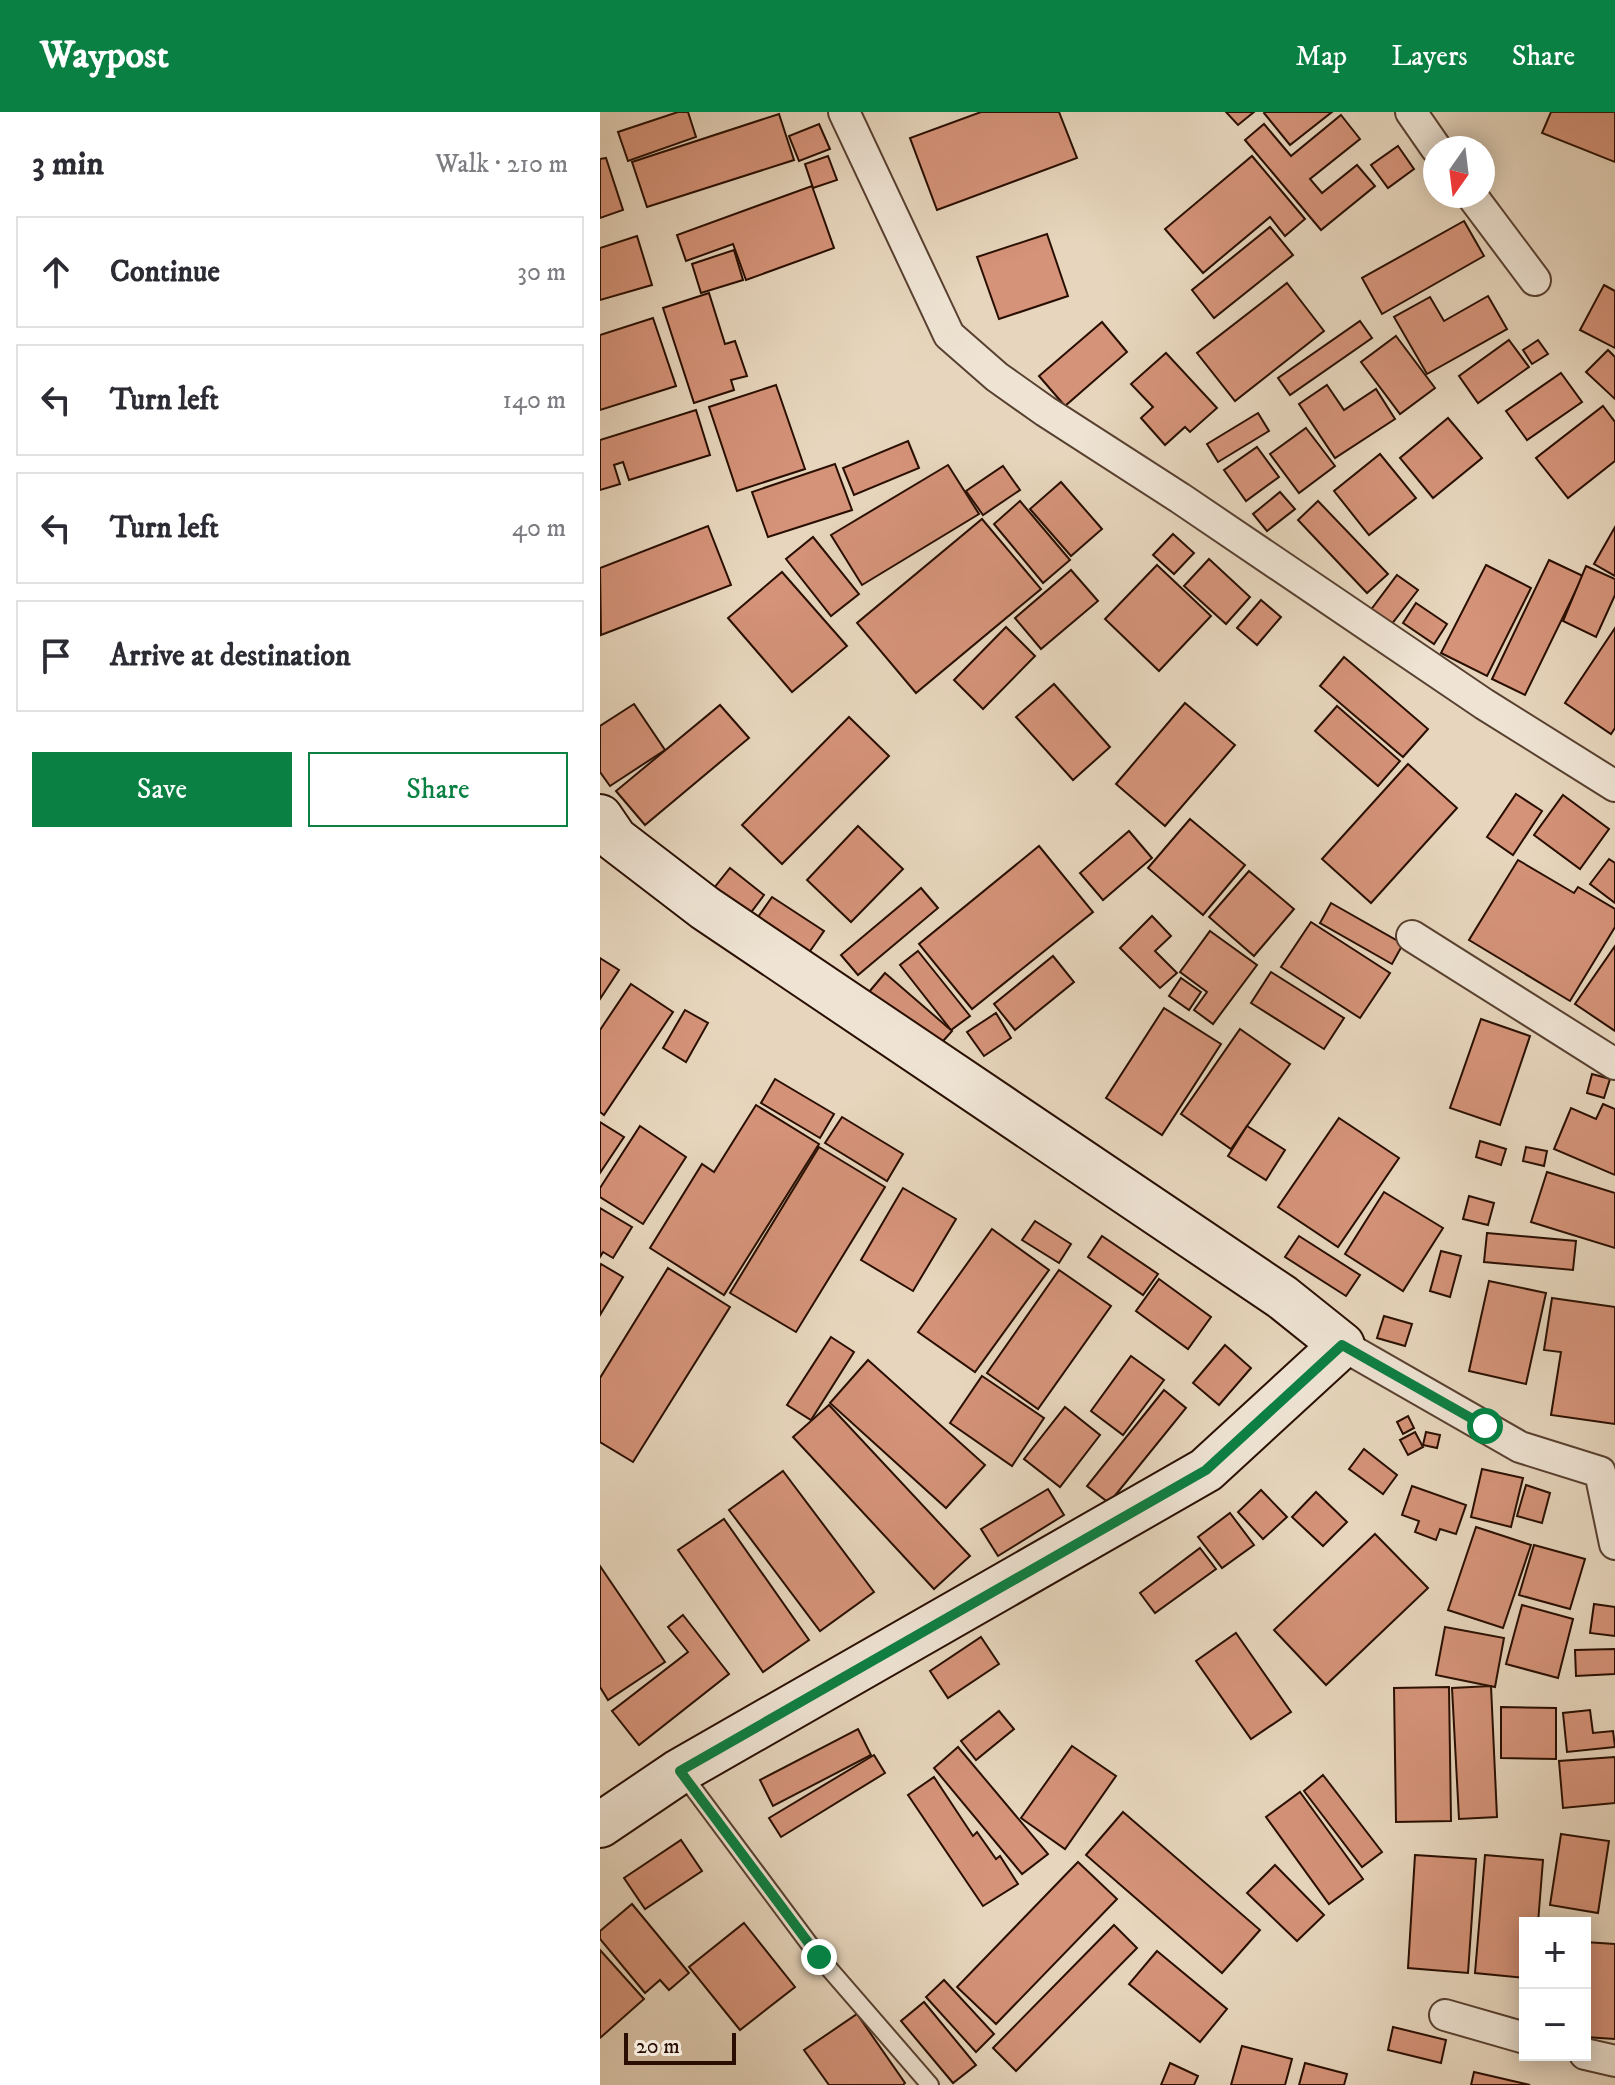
<!DOCTYPE html>
<html lang="en">
<head>
<meta charset="utf-8">
<style>
  :root { --surface:#fff; --page:#f7f7f7; --text:#2b2b33; --muted:#7c7c81; --line:#e1e1e2; --accent:#0b8043 }
  body { margin:0; font-family:"IM FELL DW Pica",serif; background:var(--page); color:var(--text) }
  .controls { position:absolute; right:24px; bottom:24px; display:grid; overflow:hidden; border-radius:0px; box-shadow:0 4px 20px #0003 }
  .controls button { width:72px; height:72px; display:grid; place-items:center; padding:0; border:0; border-bottom:2px solid var(--line); background:var(--surface); color:var(--text); font:40px sans-serif }
  .compass { position:absolute; left:823px; top:24px; width:72px; height:72px; border-radius:50%; background:var(--surface); box-shadow:0 4px 20px #0003; rotate:194deg }
  .scale { position:absolute; left:24px; bottom:20px; width:112px; box-sizing:border-box; padding-left:8px; border:4px solid #290e01; border-top:0; font-size:22px; line-height:28px; white-space:nowrap; color:#290e01; -webkit-text-stroke:6px #efe4d4; paint-order:stroke }
  .stop { position:absolute; width:24px; height:24px; margin:-18px; border:6px solid #0b8043; border-radius:50%; background:#fff }
  .stop.end { background:#0b8043; border-color:#fff; box-shadow:0 2px 8px #0008 }
  .list { margin:0; padding:0; list-style:none }
  h2 { display:flex; justify-content:space-between; align-items:center; height:104px; margin:0; padding:0 32px; font-size:34px }
  h2 small { font-size:26px; font-weight:400; color:var(--muted) }
  .list li { display:grid; grid-template-columns:52px 1fr auto; gap:24px; align-items:center; box-sizing:border-box; height:112px; margin:0 16px 16px; padding:0 16px; border:2px solid var(--line); border-radius:0px }
  .list b { display:block; font-size:30px; white-space:nowrap }
  .list em { font-size:26px; font-style:normal; color:var(--muted) }
  .actions { display:flex; gap:16px; padding:24px 32px }
  .actions a { flex:1; padding:18px 0; border:2px solid var(--accent); border-radius:0px; text-align:center; font-size:28px; color:var(--accent) }
  .actions .main { background:var(--accent); color:#fff }
  .icon { flex:none; width:44px; height:44px; fill:none; stroke:currentColor; stroke-width:2; stroke-linecap:round; stroke-linejoin:round }
  .map { position:relative; flex:none; width:1015px; height:1973px; overflow:hidden }
  header { display:flex; align-items:center; gap:48px; box-sizing:border-box; height:112px; padding:0 40px; background:var(--accent); color:#fff }
  header strong { font-size:38px }
  nav { display:flex; gap:44px; margin-inline-start:auto; font-size:28px }
  main { display:flex }
  aside { flex:1; background:var(--surface) }
  .map>svg:first-child { display:block }
  .building { fill:#d59379; stroke:#290e01; stroke-width:2 }
  .lines { fill:none; stroke-linecap:round; stroke-linejoin:round }
  .lane-casing { stroke:#584030; stroke-width:20 }
  .street-casing { stroke:#584030; stroke-width:34 }
  .secondary-casing { stroke:#290e01; stroke-width:48 }
  .lane { stroke:#efe4d4; stroke-width:16 }
  .street { stroke:#efe4d4; stroke-width:30 }
  .secondary { stroke:#efe4d4; stroke-width:44 }
  .route { stroke:#0b8043; stroke-width:10 }
</style>
</head>
<body>
<header>
<strong>Waypost</strong>
<nav><a>Map</a><a>Layers</a><a>Share</a></nav>
</header>
<main>
<aside>
<h2>3 min<small>Walk · 210 m</small></h2>
<ul class="list">
<li><svg class="icon" aria-label="ahead" viewBox="0 0 24 24"><path d="M12 20V5M6 11l6-6 6 6"/></svg><div><b>Continue</b></div><em>30 m</em></li>
<li><svg class="icon" aria-label="left" viewBox="0 0 24 24"><path d="M17 20v-9H6M10 6l-5 5 5 5"/></svg><div><b>Turn left</b></div><em>140 m</em></li>
<li><svg class="icon" aria-label="left" viewBox="0 0 24 24"><path d="M17 20v-9H6M10 6l-5 5 5 5"/></svg><div><b>Turn left</b></div><em>40 m</em></li>
<li><svg class="icon" aria-label="arrive" viewBox="0 0 24 24"><path d="M6 21V4h12l-3 4 3 4H6"/></svg><div><b>Arrive at destination</b></div></li>
</ul>
<div class="actions"><a class="main">Save</a><a>Share</a></div>
</aside>
<div class="map">
<svg width="1015" height="1973" viewBox="0 0 1015 1973">
  <rect width="100%" height="100%" fill="#e7d6bd"/>
  <filter id="stains"><feTurbulence type="fractalNoise" baseFrequency=".0025" numOctaves="4"/><feColorMatrix values="0 0 0 0 .2 0 0 0 0 .09 0 0 0 0 .02 0 0 0 .5 -.17"/></filter>
  <radialGradient id="worn" r=".72"><stop offset=".6" stop-color="#630" stop-opacity="0"/><stop offset="1" stop-color="#630" stop-opacity=".3"/></radialGradient>
  <g class="building">
    <polygon points="78,0 88,0 96,25 28,49 18,20"/>
    <polygon points="381,0 459,0 477,46 337,98 310,26"/>
    <polygon points="626,0 654,0 638,13"/>
    <polygon points="665,0 732,0 690,33 664,1"/>
    <polygon points="951,0 1015,0 1015,50 942,21"/>
    <polygon points="179,2 194,48 47,95 32,50"/>
    <polygon points="741,3 760,27 710,67 722,81 757,53 775,74 721,118 645,28 664,12 691,44"/>
    <polygon points="219,12 230,37 199,49 189,24"/>
    <polygon points="798,34 814,57 788,76 771,53"/>
    <polygon points="228,44 237,68 213,76 205,52"/>
    <polygon points="652,44 705,107 685,124 670,105 603,161 565,117"/>
    <polygon points="6,46 23,98 0,106 0,47"/>
    <polygon points="212,74 234,136 146,168 133,132 86,149 77,123"/>
    <polygon points="864,109 884,144 782,202 762,166"/>
    <polygon points="670,115 693,143 614,206 592,178"/>
    <polygon points="447,122 468,184 399,207 377,145"/>
    <polygon points="37,124 52,173 0,188 0,136"/>
    <polygon points="134,138 143,168 101,181 92,152"/>
    <polygon points="687,171 724,219 635,289 597,241"/>
    <polygon points="1004,173 1015,179 1015,236 980,218"/>
    <polygon points="109,181 125,232 135,229 147,264 131,268 134,278 94,291 63,196"/>
    <polygon points="888,184 907,217 827,262 794,205 830,185 844,209"/>
    <polygon points="53,206 76,274 0,298 0,223"/>
    <polygon points="760,209 772,226 690,283 678,266"/>
    <polygon points="502,210 527,240 465,294 439,264"/>
    <polygon points="796,224 835,276 800,302 761,250"/>
    <polygon points="909,228 929,255 878,291 859,264"/>
    <polygon points="938,228 948,242 932,252 923,238"/>
    <polygon points="1008,238 1015,245 1015,287 986,260"/>
    <polygon points="566,241 617,296 590,320 585,315 565,333 541,306 553,295 531,272"/>
    <polygon points="961,261 982,290 927,328 906,299"/>
    <polygon points="176,273 205,357 137,379 109,295"/>
    <polygon points="727,273 744,298 776,277 795,307 735,346 699,292"/>
    <polygon points="1003,294 1015,310 1015,349 968,386 936,346"/>
    <polygon points="96,298 110,343 29,368 23,350 14,353 20,372 0,378 0,328"/>
    <polygon points="658,301 669,319 618,350 607,332"/>
    <polygon points="848,306 882,346 833,386 800,346"/>
    <polygon points="706,316 735,354 699,381 670,342"/>
    <polygon points="308,329 319,356 254,383 243,356"/>
    <polygon points="657,335 679,365 646,389 624,358"/>
    <polygon points="780,342 816,386 769,423 734,379"/>
    <polygon points="235,352 252,398 168,425 152,380"/>
    <polygon points="348,353 379,402 262,473 231,423"/>
    <polygon points="403,354 420,378 383,403 366,379"/>
    <polygon points="461,370 502,417 471,444 430,397"/>
    <polygon points="680,380 695,397 667,419 653,402"/>
    <polygon points="420,389 470,448 443,471 394,412"/>
    <polygon points="718,389 788,462 767,481 698,408"/>
    <polygon points="382,407 441,477 316,581 257,511"/>
    <polygon points="108,414 131,473 1,523 0,456"/>
    <polygon points="1015,415 1015,464 994,452"/>
    <polygon points="573,422 594,441 574,462 553,443"/>
    <polygon points="213,425 259,482 231,504 186,447"/>
    <polygon points="609,447 650,485 626,512 584,474"/>
    <polygon points="949,448 983,464 925,583 892,567"/>
    <polygon points="557,453 611,504 559,559 505,507"/>
    <polygon points="886,453 931,476 887,564 841,541"/>
    <polygon points="986,454 1015,467 1015,483 996,525 963,509"/>
    <polygon points="471,458 498,489 441,537 415,506"/>
    <polygon points="182,460 247,534 192,580 128,506"/>
    <polygon points="797,463 818,478 787,518 767,503"/>
    <polygon points="661,488 681,505 657,533 637,516"/>
    <polygon points="816,491 847,512 834,532 803,511"/>
    <polygon points="406,515 435,544 383,597 354,568"/>
    <polygon points="1015,516 1015,616 1011,622 965,591"/>
    <polygon points="744,545 828,617 803,645 720,574"/>
    <polygon points="454,572 510,635 473,668 416,605"/>
    <polygon points="585,591 635,633 565,714 516,672"/>
    <polygon points="34,592 65,638 10,674 0,660 0,614"/>
    <polygon points="120,593 149,626 45,713 16,679"/>
    <polygon points="737,594 800,649 778,674 715,619"/>
    <polygon points="249,605 289,644 182,752 142,713"/>
    <polygon points="808,652 857,696 771,791 722,747"/>
    <polygon points="916,682 942,699 913,743 887,725"/>
    <polygon points="963,683 1009,717 980,757 934,723"/>
    <polygon points="590,707 645,753 603,803 548,756"/>
    <polygon points="258,714 303,757 251,810 207,768"/>
    <polygon points="529,719 552,746 503,788 480,761"/>
    <polygon points="439,734 493,800 372,897 319,832"/>
    <polygon points="1009,747 1015,751 1015,791 990,772"/>
    <polygon points="918,748 974,781 978,775 1015,797 1015,815 970,889 869,828"/>
    <polygon points="130,756 164,783 149,803 114,776"/>
    <polygon points="649,759 694,797 654,844 609,805"/>
    <polygon points="321,776 338,796 258,863 241,843"/>
    <polygon points="172,785 224,819 208,842 156,808"/>
    <polygon points="731,791 803,832 792,852 720,811"/>
    <polygon points="552,804 571,824 555,839 577,861 560,876 520,836"/>
    <polygon points="711,810 790,861 760,906 681,855"/>
    <polygon points="610,819 657,853 613,912 594,898 607,880 580,860"/>
    <polygon points="1015,834 1015,919 975,892"/>
    <polygon points="318,839 370,904 351,918 300,853"/>
    <polygon points="453,844 474,870 415,918 394,892"/>
    <polygon points="0,846 19,858 0,887"/>
    <polygon points="671,860 744,906 724,937 651,891"/>
    <polygon points="285,861 352,919 336,937 269,880"/>
    <polygon points="581,866 601,880 589,898 569,884"/>
    <polygon points="31,872 73,900 4,1003 0,1000 0,918"/>
    <polygon points="564,896 621,932 562,1023 506,986"/>
    <polygon points="85,898 108,911 86,950 63,936"/>
    <polygon points="396,901 411,926 384,944 367,920"/>
    <polygon points="881,907 930,924 900,1013 850,996"/>
    <polygon points="640,917 690,952 631,1037 581,1002"/>
    <polygon points="992,962 1010,967 1004,986 987,981"/>
    <polygon points="175,967 234,1002 220,1026 161,991"/>
    <polygon points="1003,992 1015,997 1015,1063 954,1037 971,996 996,1007"/>
    <polygon points="156,993 219,1032 124,1183 50,1136 102,1052 114,1060"/>
    <polygon points="242,1005 303,1042 287,1069 225,1031"/>
    <polygon points="739,1006 799,1046 738,1135 678,1095"/>
    <polygon points="0,1010 24,1025 0,1061"/>
    <polygon points="40,1014 86,1045 43,1112 0,1085 0,1076"/>
    <polygon points="647,1014 685,1038 666,1068 628,1044"/>
    <polygon points="880,1029 906,1037 901,1053 876,1045"/>
    <polygon points="219,1035 285,1075 196,1220 130,1181"/>
    <polygon points="926,1035 947,1039 944,1054 923,1049"/>
    <polygon points="947,1060 1015,1081 1015,1136 931,1110"/>
    <polygon points="303,1076 356,1107 313,1179 261,1148"/>
    <polygon points="784,1080 843,1116 803,1179 745,1142"/>
    <polygon points="869,1084 894,1091 888,1113 863,1107"/>
    <polygon points="0,1096 32,1115 13,1146 3,1140 0,1145"/>
    <polygon points="435,1109 471,1132 459,1151 422,1128"/>
    <polygon points="392,1117 449,1158 375,1260 318,1220"/>
    <polygon points="887,1121 976,1129 973,1158 884,1150"/>
    <polygon points="502,1124 558,1162 543,1183 488,1145"/>
    <polygon points="699,1124 760,1163 746,1184 685,1145"/>
    <polygon points="841,1139 861,1144 850,1185 830,1179"/>
    <polygon points="1,1152 23,1165 0,1203 0,1155"/>
    <polygon points="68,1156 130,1195 33,1350 0,1330 0,1266"/>
    <polygon points="459,1158 511,1194 438,1297 387,1261"/>
    <polygon points="559,1167 611,1205 588,1237 536,1199"/>
    <polygon points="889,1169 946,1181 926,1272 869,1259"/>
    <polygon points="952,1186 1015,1195 1015,1312 951,1303 961,1240 944,1238"/>
    <polygon points="784,1204 812,1212 805,1234 777,1226"/>
    <polygon points="231,1225 254,1240 211,1308 187,1293"/>
    <polygon points="625,1233 651,1256 619,1293 593,1271"/>
    <polygon points="531,1244 564,1268 523,1323 491,1299"/>
    <polygon points="268,1248 385,1353 346,1396 230,1291"/>
    <polygon points="382,1264 444,1306 412,1354 350,1311"/>
    <polygon points="564,1278 586,1296 509,1391 487,1374"/>
    <polygon points="229,1293 370,1444 334,1477 193,1325"/>
    <polygon points="465,1295 500,1323 460,1375 424,1347"/>
    <polygon points="808,1304 814,1316 803,1322 797,1310"/>
    <polygon points="815,1320 823,1335 808,1343 800,1328"/>
    <polygon points="826,1320 840,1323 837,1336 823,1333"/>
    <polygon points="764,1337 797,1363 783,1382 749,1357"/>
    <polygon points="882,1357 923,1366 911,1415 871,1405"/>
    <polygon points="183,1359 274,1480 220,1519 129,1398"/>
    <polygon points="926,1373 950,1381 942,1411 917,1404"/>
    <polygon points="812,1374 866,1393 856,1422 840,1417 836,1428 815,1420 819,1409 802,1403"/>
    <polygon points="448,1377 464,1403 398,1444 381,1417"/>
    <polygon points="661,1378 687,1405 663,1427 638,1400"/>
    <polygon points="716,1380 747,1410 723,1434 692,1405"/>
    <polygon points="630,1401 654,1433 622,1456 598,1425"/>
    <polygon points="124,1407 209,1528 163,1560 78,1438"/>
    <polygon points="876,1415 931,1433 903,1516 848,1498"/>
    <polygon points="775,1422 828,1476 726,1573 674,1518"/>
    <polygon points="934,1433 985,1447 970,1497 919,1483"/>
    <polygon points="600,1436 616,1457 555,1501 540,1481"/>
    <polygon points="0,1454 65,1550 8,1588 0,1575"/>
    <polygon points="994,1492 1015,1495 1015,1524 990,1521"/>
    <polygon points="922,1493 973,1507 958,1566 906,1552"/>
    <polygon points="83,1503 129,1562 39,1633 12,1599 88,1540 68,1515"/>
    <polygon points="845,1515 904,1526 895,1575 836,1563"/>
    <polygon points="636,1521 691,1600 651,1627 596,1549"/>
    <polygon points="381,1525 399,1552 348,1586 330,1559"/>
    <polygon points="1015,1537 1015,1562 976,1564 975,1538"/>
    <polygon points="891,1574 897,1705 859,1707 852,1576"/>
    <polygon points="849,1575 851,1709 796,1710 794,1576"/>
    <polygon points="901,1595 956,1596 956,1647 901,1646"/>
    <polygon points="990,1598 993,1621 1013,1619 1015,1635 967,1640 963,1601"/>
    <polygon points="399,1599 414,1617 376,1648 361,1629"/>
    <polygon points="258,1617 271,1643 173,1694 160,1668"/>
    <polygon points="472,1634 516,1664 465,1737 421,1706"/>
    <polygon points="358,1635 448,1742 422,1762 334,1656"/>
    <polygon points="274,1643 285,1661 181,1725 169,1706"/>
    <polygon points="1015,1645 1015,1691 963,1696 959,1649"/>
    <polygon points="723,1663 782,1740 762,1755 704,1679"/>
    <polygon points="334,1665 373,1724 377,1720 396,1747 400,1744 418,1772 383,1794 308,1683"/>
    <polygon points="700,1680 763,1767 729,1792 666,1705"/>
    <polygon points="523,1700 660,1818 622,1861 486,1743"/>
    <polygon points="961,1722 1009,1729 998,1801 950,1793"/>
    <polygon points="81,1728 102,1759 45,1797 24,1766"/>
    <polygon points="815,1743 876,1747 868,1861 808,1856"/>
    <polygon points="885,1743 943,1748 938,1811 925,1811 925,1866 875,1861"/>
    <polygon points="478,1750 517,1787 396,1912 357,1875"/>
    <polygon points="675,1753 724,1803 697,1829 647,1781"/>
    <polygon points="32,1792 89,1861 69,1878 60,1868 45,1881 0,1827 0,1819"/>
    <polygon points="144,1811 195,1875 140,1918 89,1855"/>
    <polygon points="514,1813 537,1836 416,1959 393,1936"/>
    <polygon points="985,1830 1015,1832 1015,1927 985,1925"/>
    <polygon points="0,1838 44,1887 0,1926"/>
    <polygon points="557,1839 627,1897 600,1930 529,1872"/>
    <polygon points="344,1868 394,1922 376,1940 326,1885"/>
    <polygon points="324,1890 376,1953 353,1971 301,1909"/>
    <polygon points="257,1902 305,1971 303,1973 229,1973 204,1938"/>
    <polygon points="793,1915 846,1928 841,1951 788,1938"/>
    <polygon points="642,1934 692,1947 685,1973 631,1973"/>
    <polygon points="570,1951 598,1964 594,1973 561,1973"/>
    <polygon points="705,1951 747,1962 744,1973 699,1973"/>
    <polygon points="874,1960 930,1973 871,1973"/>
  </g>
  <g class="lines">
    <defs>
      <polyline id="lane" points="81,1660 219,1845 330,1973"/>
      <g id="street">
        <polyline points="244,0 349,223 397,265 445,299 580,386 884,592 1015,674"/>
        <polyline points="811,0 836,36"/>
        <polyline points="872,84 935,168"/>
        <polyline points="812,824 1015,952"/>
        <polyline points="742,1233 920,1335 1000,1360 1015,1432"/>
        <polyline points="845,1903 925,1926"/>
        <polyline points="985,1942 1015,1949"/>
      </g>
      <polyline id="secondary" points="0,705 15,727 105,796 682,1185 742,1233 606,1358 80,1659 0,1713"/>
    </defs>
    <use href="#lane" class="lane-casing"/>
    <use href="#street" class="street-casing"/>
    <use href="#secondary" class="secondary-casing"/>
    <use href="#lane" class="lane"/>
    <use href="#street" class="street"/>
    <use href="#secondary" class="secondary"/>
  </g>
  <g class="lines">
    <polyline class="route" points="219,1845 80,1659 606,1358 742,1233 885,1314"/>
  </g>
  <rect width="100%" height="100%" filter="url(#stains)"/>
  <rect width="100%" height="100%" fill="url(#worn)"/>
</svg>
<div class="controls">
<button>+</button>
<button>−</button>
</div>
<svg class="compass" viewBox="-18 -18 36 36"><path d="M0-13l5 13h-10z" fill="#e53935"/><path d="M0 13l5-13h-10z" fill="#7c7c81"/></svg>
<div class="scale">20 m</div>
<div class="stop" style="left:885px;top:1314px"></div>
<div class="stop end" style="left:219px;top:1845px"></div>
</div>
</main>
</body>
</html>
